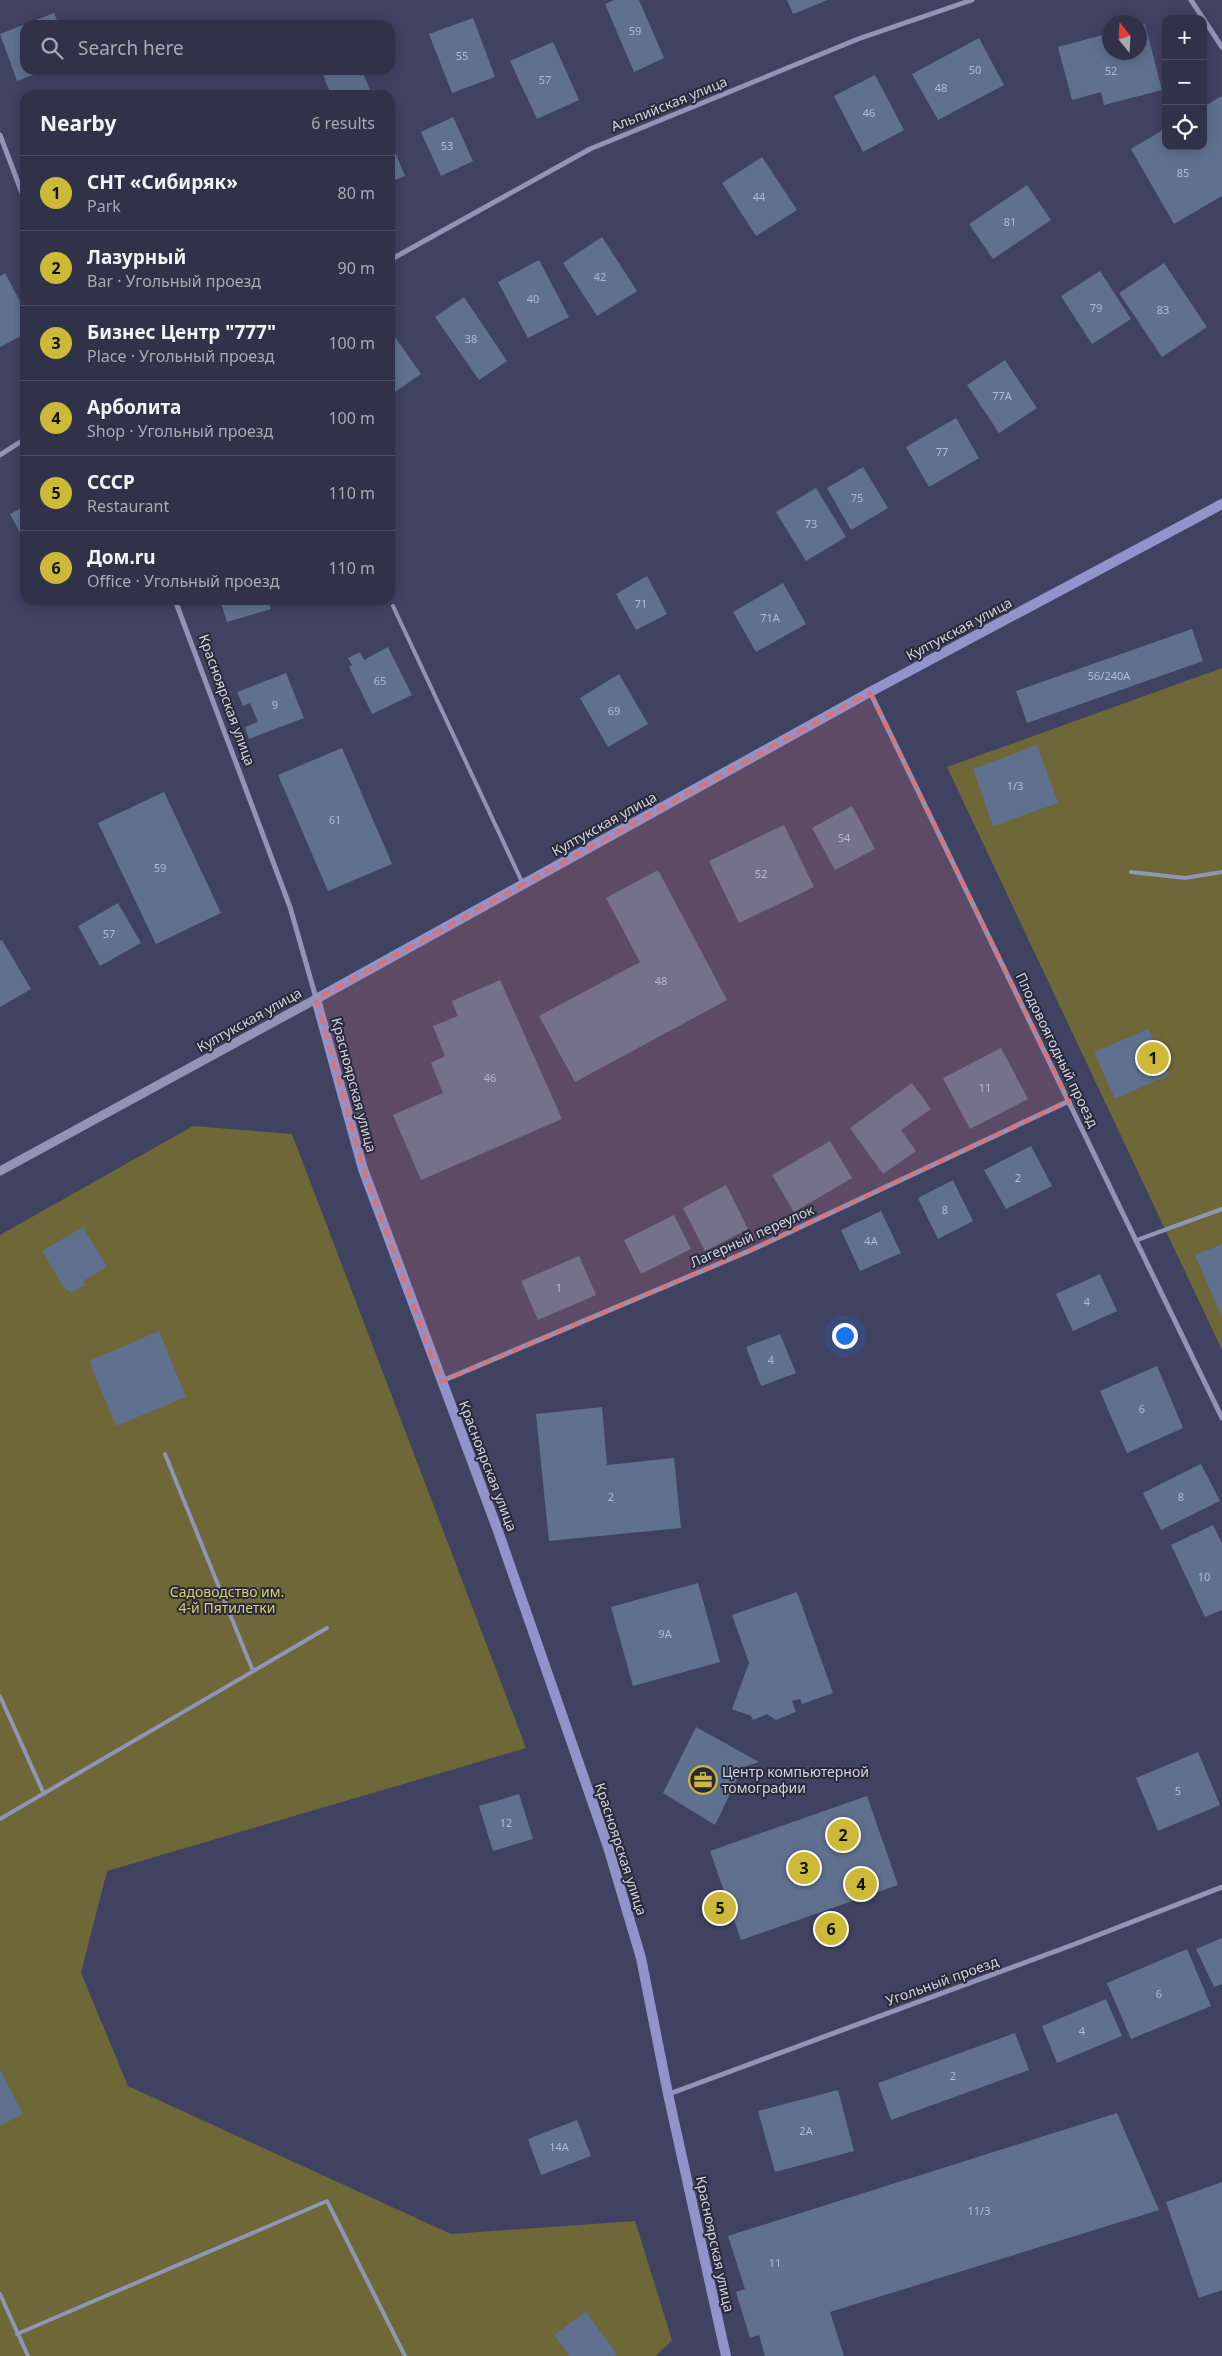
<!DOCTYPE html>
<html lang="en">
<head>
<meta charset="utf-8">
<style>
  :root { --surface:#303249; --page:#3c3e53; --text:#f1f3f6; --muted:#a8aab4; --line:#4b4d61; --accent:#ccb938 }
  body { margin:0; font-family:"Noto Sans",sans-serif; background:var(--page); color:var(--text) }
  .controls { position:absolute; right:15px; top:15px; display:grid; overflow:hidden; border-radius:10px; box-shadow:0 2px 12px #0003 }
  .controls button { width:45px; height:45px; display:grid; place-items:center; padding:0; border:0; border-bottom:1px solid var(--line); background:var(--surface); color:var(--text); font:25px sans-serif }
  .compass { position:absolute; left:1102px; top:15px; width:45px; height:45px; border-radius:50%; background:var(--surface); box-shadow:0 2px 12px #0003; rotate:342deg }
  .you { position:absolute; left:844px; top:1335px; width:18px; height:18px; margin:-12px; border:4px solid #fff; border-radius:50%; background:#1a73e8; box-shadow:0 0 0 8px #1a73e833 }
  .badge { display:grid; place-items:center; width:32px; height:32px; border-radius:50%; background:var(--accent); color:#111; font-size:16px; font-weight:700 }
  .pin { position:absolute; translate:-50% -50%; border:2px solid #fff; box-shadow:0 1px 5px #0006 }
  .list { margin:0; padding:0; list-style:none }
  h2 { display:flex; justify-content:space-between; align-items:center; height:65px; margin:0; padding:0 20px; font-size:21px }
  h2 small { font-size:16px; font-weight:400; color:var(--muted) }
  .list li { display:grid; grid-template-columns:32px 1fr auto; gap:15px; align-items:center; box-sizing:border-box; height:75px; padding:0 20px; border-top:1px solid var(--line) }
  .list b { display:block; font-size:19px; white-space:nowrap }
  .list p { margin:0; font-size:16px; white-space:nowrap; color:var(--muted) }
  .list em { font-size:16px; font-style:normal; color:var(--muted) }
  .icon { flex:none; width:28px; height:28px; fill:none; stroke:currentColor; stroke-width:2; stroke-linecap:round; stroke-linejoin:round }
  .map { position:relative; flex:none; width:1222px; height:2356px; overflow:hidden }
  .search { position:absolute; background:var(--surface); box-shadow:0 2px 12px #0003; left:20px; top:20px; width:375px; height:55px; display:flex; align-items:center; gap:12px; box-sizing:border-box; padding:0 18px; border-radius:15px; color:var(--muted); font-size:19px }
  .panel { position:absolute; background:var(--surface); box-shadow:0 2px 12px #0003; left:20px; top:90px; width:375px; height:515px; border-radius:15px }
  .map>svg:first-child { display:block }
  .green { fill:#6e6738 }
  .building { fill:#5f718f }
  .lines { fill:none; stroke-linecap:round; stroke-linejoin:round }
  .service { stroke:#9194b7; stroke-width:4 }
  .minor { stroke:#9194b7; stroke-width:5 }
  .tertiary { stroke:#9194b7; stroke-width:9 }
  .secondary { stroke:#9194cb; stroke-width:10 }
  .marked { fill:#d4757e; fill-opacity:0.2; stroke:#d4757e; stroke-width:4; stroke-dasharray:10 6; stroke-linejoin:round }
  .labels { text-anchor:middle; stroke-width:4; stroke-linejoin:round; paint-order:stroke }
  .number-label { font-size:11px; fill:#b4bad0 }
  .street-label { font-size:14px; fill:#d1d3e6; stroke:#292a38 }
  .park-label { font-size:14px; fill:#dcce74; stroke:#292a38 }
  .poi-label { font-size:14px; fill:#d1d3e6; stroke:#292a38; text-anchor:start }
</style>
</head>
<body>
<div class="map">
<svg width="1222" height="2356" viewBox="0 0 1222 2356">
  <rect width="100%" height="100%" fill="#404261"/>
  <g class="green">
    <polygon points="1222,668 1222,1350 947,767"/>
    <polygon points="193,1126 292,1134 526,1748 107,1871 81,1973 128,2086 451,2234 635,2221 672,2340 656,2356 0,2356 0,1235"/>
  </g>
  <g class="building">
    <polygon points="614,0 639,0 664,58 634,72 605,4"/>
    <polygon points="787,0 828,0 793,14"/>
    <polygon points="54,13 59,25 25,25 25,70 46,70 17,81 0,34"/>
    <polygon points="473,18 495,77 452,93 429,34"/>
    <polygon points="1145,24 1162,90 1104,105 1101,92 1072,100 1058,47 1110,33 1110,52 1140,52 1140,26"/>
    <polygon points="979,38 1004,85 938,120 912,74"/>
    <polygon points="553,42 579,100 537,119 510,61"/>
    <polygon points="328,70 362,70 372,95 331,95 322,72"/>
    <polygon points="875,75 904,130 863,152 834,96"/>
    <polygon points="1222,96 1222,196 1174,224 1131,149 1166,128 1166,146 1203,146 1203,107"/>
    <polygon points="453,117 473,161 441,176 421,132"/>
    <polygon points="390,140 405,176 390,182"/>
    <polygon points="762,157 797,210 756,236 722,183"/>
    <polygon points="1027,185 1051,220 993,259 969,224"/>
    <polygon points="602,237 637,291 597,316 563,263"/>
    <polygon points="539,260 569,317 528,338 498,282"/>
    <polygon points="1164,263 1207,327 1162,357 1119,293"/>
    <polygon points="1100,271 1131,319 1092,344 1061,296"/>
    <polygon points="5,273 25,311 25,334 0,347 0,276"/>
    <polygon points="464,297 507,361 479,380 435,317"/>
    <polygon points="390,330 421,374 392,394 390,392"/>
    <polygon points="1005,360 1037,408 999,433 967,385"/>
    <polygon points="956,418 979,458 929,487 906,447"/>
    <polygon points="863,467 888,508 851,530 827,488"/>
    <polygon points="816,488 846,537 806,561 776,512"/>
    <polygon points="25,506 25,542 10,514"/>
    <polygon points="647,576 667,614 636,630 616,594"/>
    <polygon points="783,583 806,624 756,652 733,612"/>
    <polygon points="220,600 268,600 271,609 227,622"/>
    <polygon points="1192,629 1203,661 1027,723 1016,691"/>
    <polygon points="388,647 412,695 372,714 349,667 352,665 348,658 360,652 364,660"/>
    <polygon points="286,673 304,718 249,739 245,727 258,722 250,703 243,706 237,692"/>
    <polygon points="619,674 648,724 608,747 580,698"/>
    <polygon points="1037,745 1058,803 993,826 973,769"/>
    <polygon points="342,748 392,864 328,891 278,775"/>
    <polygon points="164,792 221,913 156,944 98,823"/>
    <polygon points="852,806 875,849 835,870 812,828"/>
    <polygon points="784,825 814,887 739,923 709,861"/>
    <polygon points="658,870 727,1000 575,1082 539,1016 640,962 606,898"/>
    <polygon points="118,903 141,943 100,966 78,926"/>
    <polygon points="2,940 31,989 0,1007 0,941"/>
    <polygon points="500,980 562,1119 421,1180 393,1115 443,1093 431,1063 445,1056 433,1026 458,1016 452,1001"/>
    <polygon points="1148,1029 1169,1075 1115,1099 1094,1052"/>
    <polygon points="1001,1048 1028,1099 970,1129 943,1078"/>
    <polygon points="912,1083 931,1109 901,1130 916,1151 883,1174 850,1128"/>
    <polygon points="830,1141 852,1178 794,1212 772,1175"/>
    <polygon points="1031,1146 1052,1186 1006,1209 984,1170"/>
    <polygon points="953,1180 973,1221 938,1239 918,1198"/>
    <polygon points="726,1185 748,1229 705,1251 683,1208"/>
    <polygon points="881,1211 901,1253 860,1271 841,1230"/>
    <polygon points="674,1215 691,1249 641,1274 624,1240"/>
    <polygon points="83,1227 107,1267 83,1281 85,1285 71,1293 69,1290 66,1291 42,1251"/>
    <polygon points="1222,1244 1222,1317 1195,1255"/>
    <polygon points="579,1256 596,1295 538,1320 521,1281"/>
    <polygon points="1100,1274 1117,1311 1073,1331 1056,1294"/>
    <polygon points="159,1331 186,1397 116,1426 89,1361"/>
    <polygon points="780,1334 796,1373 761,1386 746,1347"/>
    <polygon points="1157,1366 1183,1428 1127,1453 1100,1391"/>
    <polygon points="602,1407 607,1465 674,1458 681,1528 549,1541 536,1414"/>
    <polygon points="1201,1464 1220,1501 1161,1530 1143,1493"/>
    <polygon points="1213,1525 1222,1543 1222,1610 1205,1617 1171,1545"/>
    <polygon points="698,1583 720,1662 633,1686 611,1607"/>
    <polygon points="797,1592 833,1693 802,1704 800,1699 792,1701 796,1712 776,1720 767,1714 753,1720 751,1716 732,1709 749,1663 732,1615"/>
    <polygon points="696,1727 759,1762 743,1767 715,1825 663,1793"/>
    <polygon points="1198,1752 1220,1805 1158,1831 1136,1778"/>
    <polygon points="519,1794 533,1839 493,1851 479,1806"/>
    <polygon points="867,1796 898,1885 741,1940 710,1851"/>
    <polygon points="1222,1938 1222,1984 1214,1987 1196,1949"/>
    <polygon points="1187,1949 1211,2006 1131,2039 1107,1983"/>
    <polygon points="1106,1999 1122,2036 1057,2063 1042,2026"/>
    <polygon points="1015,2033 1029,2070 891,2120 878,2083"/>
    <polygon points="0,2069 23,2114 0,2126"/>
    <polygon points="838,2090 854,2151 775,2172 758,2111"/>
    <polygon points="1117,2113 1159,2210 830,2312 844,2356 765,2356 759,2335 750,2338 736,2292 745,2289 728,2236"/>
    <polygon points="577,2120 591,2156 541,2175 528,2139"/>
    <polygon points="1222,2182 1222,2290 1199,2298 1166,2202"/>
    <polygon points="586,2312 617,2354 614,2356 570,2356 554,2335"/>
  </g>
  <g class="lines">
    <g class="service">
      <polyline points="393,606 523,884"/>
      <polyline points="1131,872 1185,878 1222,872"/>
      <polyline points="1137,1240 1222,1209"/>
      <polyline points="165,1454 253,1671"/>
      <polyline points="0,1696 44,1794"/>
      <polyline points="0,1819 327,1628"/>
      <polyline points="0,2294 28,2356"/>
      <polyline points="17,2334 327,2201 405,2356"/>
    </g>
    <g class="minor">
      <polyline points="1191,0 1222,47"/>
      <polyline points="0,135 25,201"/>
      <polyline points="390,260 590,149 858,39 972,0"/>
      <polyline points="0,455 25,439"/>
      <polyline points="175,600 290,907 316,998"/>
      <polyline points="870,692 1222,1418"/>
      <polyline points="442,1381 749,1251 1069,1101"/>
      <polyline points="669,2094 1075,1944 1222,1887"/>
    </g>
    <polyline class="tertiary" points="0,1171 316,999"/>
    <polyline class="secondary" points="726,2356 668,2094 641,1958 608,1847 498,1531 363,1169 316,999 870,692 1222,504"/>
  </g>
  <path class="marked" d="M 870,692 L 1069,1101 L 749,1251 L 441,1382 L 363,1169 L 316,999 Z"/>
  <defs>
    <symbol id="office-ring" viewBox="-11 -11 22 22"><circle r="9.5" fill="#292a38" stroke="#ccb938" stroke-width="1.5"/><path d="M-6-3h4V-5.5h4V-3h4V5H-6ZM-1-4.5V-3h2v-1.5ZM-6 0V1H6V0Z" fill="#ccb938"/></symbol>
  </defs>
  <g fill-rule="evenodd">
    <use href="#office-ring" x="687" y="1764" width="32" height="32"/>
  </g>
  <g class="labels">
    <g class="number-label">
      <text x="635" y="35">59</text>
      <text x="462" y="60">55</text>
      <text x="975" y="74">50</text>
      <text x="1111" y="75">52</text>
      <text x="545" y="84">57</text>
      <text x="941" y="92">48</text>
      <text x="869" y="117">46</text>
      <text x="447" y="150">53</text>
      <text x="1183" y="177">85</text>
      <text x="759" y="201">44</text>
      <text x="1010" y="226">81</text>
      <text x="600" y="281">42</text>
      <text x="533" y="303">40</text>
      <text x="1096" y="312">79</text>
      <text x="1163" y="314">83</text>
      <text x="471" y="343">38</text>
      <text x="1002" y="400">77А</text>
      <text x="942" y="456">77</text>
      <text x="857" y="502">75</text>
      <text x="811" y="528">73</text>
      <text x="641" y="608">71</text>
      <text x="770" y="622">71А</text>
      <text x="1109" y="680">56/240А</text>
      <text x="380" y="685">65</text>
      <text x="275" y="709">9</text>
      <text x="614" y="715">69</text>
      <text x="1015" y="790">1/3</text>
      <text x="335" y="824">61</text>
      <text x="844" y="842">54</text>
      <text x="160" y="872">59</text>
      <text x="761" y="878">52</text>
      <text x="109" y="938">57</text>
      <text x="661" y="985">48</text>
      <text x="490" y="1082">46</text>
      <text x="985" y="1092">11</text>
      <text x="1018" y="1182">2</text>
      <text x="945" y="1214">8</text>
      <text x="871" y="1245">4А</text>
      <text x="559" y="1292">1</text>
      <text x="1087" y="1306">4</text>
      <text x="771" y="1364">4</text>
      <text x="1142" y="1413">6</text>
      <text x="611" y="1501">2</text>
      <text x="1181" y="1501">8</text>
      <text x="1204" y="1581">10</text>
      <text x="665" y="1638">9А</text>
      <text x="1178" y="1795">5</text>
      <text x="506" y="1827">12</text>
      <text x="1159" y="1998">6</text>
      <text x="1082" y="2035">4</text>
      <text x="953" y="2080">2</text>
      <text x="806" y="2135">2А</text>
      <text x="559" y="2151">14А</text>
      <text x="979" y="2215">11/3</text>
      <text x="775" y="2267">11</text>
    </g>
    <g class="street-label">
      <text transform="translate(669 104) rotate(-22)" y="5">Альпийская улица</text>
      <text transform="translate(959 629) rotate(-28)" y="5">Култукская улица</text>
      <text transform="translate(227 700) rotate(70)" y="5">Красноярская улица</text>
      <text transform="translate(604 824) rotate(-29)" y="5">Култукская улица</text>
      <text transform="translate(249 1020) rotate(-29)" y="5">Култукская улица</text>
      <text transform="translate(1057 1050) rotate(64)" y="5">Плодовоягодный проезд</text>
      <text transform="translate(354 1085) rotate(75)" y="5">Красноярская улица</text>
      <text transform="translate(752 1236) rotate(-24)" y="5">Лагерный переулок</text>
      <text transform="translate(488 1466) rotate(69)" y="5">Красноярская улица</text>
      <text transform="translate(621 1849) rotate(72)" y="5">Красноярская улица</text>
      <text transform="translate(942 1981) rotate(-20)" y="5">Угольный проезд</text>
      <text transform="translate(715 2244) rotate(78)" y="5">Красноярская улица</text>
    </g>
    <g class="park-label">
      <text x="227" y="1597">Садоводство им.<tspan x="227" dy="16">4-й Пятилетки</tspan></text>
    </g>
    <g class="poi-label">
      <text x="722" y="1777">Центр компьютерной<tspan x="722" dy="16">томографии</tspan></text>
    </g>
  </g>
</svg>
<div class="controls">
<button>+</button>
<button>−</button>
<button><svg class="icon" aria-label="locate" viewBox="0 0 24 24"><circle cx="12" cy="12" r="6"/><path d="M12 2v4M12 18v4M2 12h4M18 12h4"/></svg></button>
</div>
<svg class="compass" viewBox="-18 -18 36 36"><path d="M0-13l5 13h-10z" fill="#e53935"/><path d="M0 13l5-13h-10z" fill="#a8aab4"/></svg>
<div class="you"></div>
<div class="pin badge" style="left:1153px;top:1058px">1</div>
<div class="pin badge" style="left:843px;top:1835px">2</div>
<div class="pin badge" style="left:804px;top:1868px">3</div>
<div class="pin badge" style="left:861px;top:1884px">4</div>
<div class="pin badge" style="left:720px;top:1908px">5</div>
<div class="pin badge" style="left:831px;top:1929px">6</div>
<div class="search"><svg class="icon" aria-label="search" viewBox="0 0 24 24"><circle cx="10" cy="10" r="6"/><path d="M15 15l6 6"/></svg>Search here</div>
<section class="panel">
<h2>Nearby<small>6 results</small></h2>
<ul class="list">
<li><span class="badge">1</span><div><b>СНТ «Сибиряк»</b><p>Park</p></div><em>80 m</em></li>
<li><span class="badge">2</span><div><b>Лазурный</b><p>Bar · Угольный проезд</p></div><em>90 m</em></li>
<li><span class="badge">3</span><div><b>Бизнес Центр &quot;777&quot;</b><p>Place · Угольный проезд</p></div><em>100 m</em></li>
<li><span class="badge">4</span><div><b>Арболита</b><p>Shop · Угольный проезд</p></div><em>100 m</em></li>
<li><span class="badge">5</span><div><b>СССР</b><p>Restaurant</p></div><em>110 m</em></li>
<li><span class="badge">6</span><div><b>Дом.ru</b><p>Office · Угольный проезд</p></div><em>110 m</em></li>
</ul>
</section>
</div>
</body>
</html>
